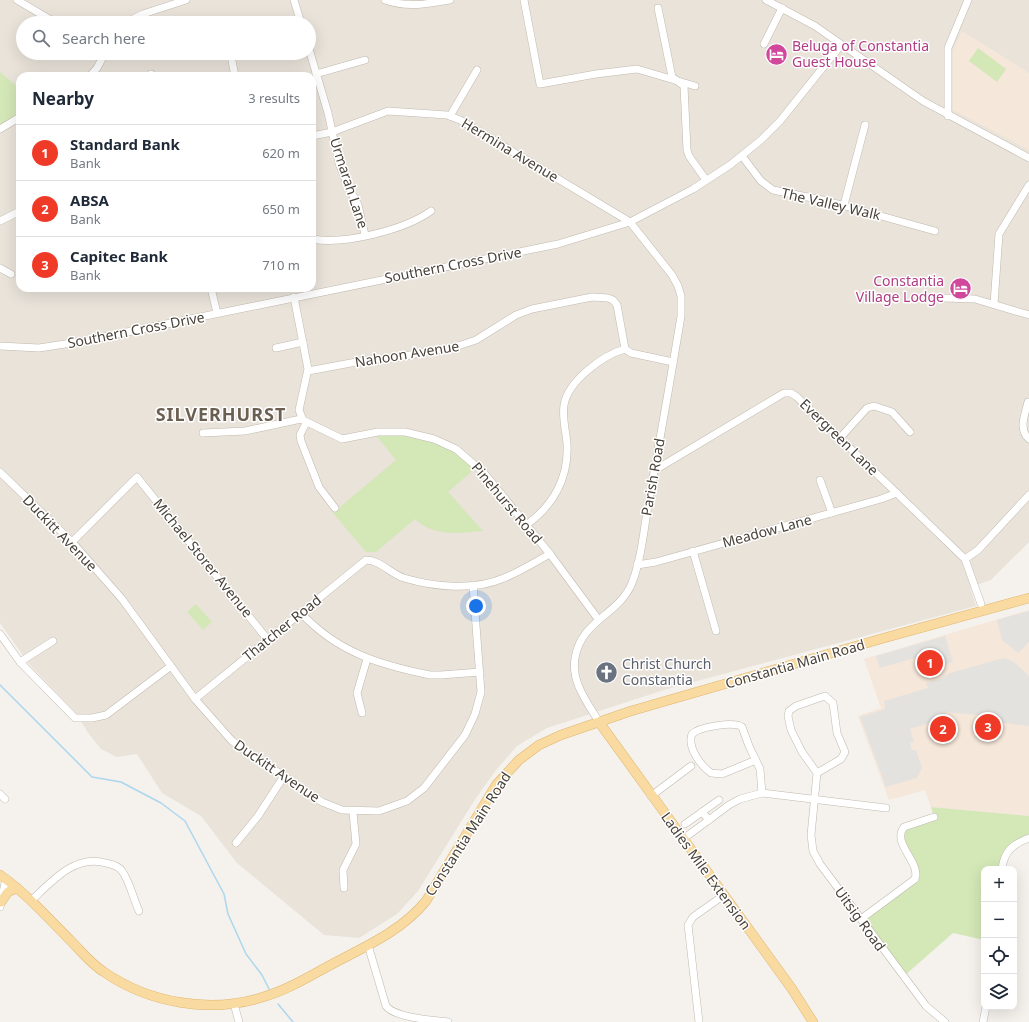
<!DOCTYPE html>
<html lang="en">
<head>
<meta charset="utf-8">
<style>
  :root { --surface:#fff; --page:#f6f6f7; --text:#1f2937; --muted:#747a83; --line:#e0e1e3; --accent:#ef3a28 }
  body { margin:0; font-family:"Noto Sans",sans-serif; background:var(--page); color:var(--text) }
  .controls { position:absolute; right:12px; bottom:12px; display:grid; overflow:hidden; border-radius:8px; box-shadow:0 4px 16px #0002 }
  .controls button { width:36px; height:36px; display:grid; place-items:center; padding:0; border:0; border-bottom:1px solid var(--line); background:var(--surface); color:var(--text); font:20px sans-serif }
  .you { position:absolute; left:476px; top:606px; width:14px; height:14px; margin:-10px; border:3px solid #fff; border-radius:50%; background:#1a73e8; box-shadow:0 0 0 6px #1a73e833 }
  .badge { display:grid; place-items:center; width:26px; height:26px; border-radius:50%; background:var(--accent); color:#fff; font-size:13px; font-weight:700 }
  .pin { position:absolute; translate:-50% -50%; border:2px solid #fff; box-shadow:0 1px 4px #0006 }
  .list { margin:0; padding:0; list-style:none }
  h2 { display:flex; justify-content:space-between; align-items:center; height:52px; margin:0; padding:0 16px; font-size:17px }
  h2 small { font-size:13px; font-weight:400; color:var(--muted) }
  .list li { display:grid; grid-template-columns:26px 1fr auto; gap:12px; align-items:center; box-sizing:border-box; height:56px; padding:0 16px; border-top:1px solid var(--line) }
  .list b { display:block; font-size:15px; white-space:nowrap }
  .list p { margin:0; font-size:13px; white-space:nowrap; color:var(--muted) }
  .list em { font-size:13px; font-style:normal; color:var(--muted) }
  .icon { flex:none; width:22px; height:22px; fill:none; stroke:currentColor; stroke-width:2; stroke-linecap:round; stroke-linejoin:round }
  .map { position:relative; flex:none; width:1029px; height:1022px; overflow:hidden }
  .search { position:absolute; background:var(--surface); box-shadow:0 4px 16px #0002; left:16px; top:16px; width:300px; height:44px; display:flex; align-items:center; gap:10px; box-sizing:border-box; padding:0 14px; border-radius:22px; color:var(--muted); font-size:15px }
  .panel { position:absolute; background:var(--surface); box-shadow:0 4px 16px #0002; left:16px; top:72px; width:300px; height:220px; border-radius:12px }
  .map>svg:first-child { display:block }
  .residential { fill:#e9e3da; fill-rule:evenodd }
  .commercial { fill:#f5e7d9 }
  .green { fill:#d4e7b7 }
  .parking { fill:#e4e2df }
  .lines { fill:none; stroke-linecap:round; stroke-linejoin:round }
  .stream { stroke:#acd7ee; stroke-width:1.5 }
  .minor-casing { stroke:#c0b9ae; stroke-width:8 }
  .major-casing { stroke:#dfb670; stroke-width:10 }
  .minor { stroke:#fff; stroke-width:7 }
  .major { stroke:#f9daa0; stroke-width:9 }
  .labels { text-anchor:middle; stroke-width:3; stroke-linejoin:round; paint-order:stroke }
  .hotel-label { font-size:14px; fill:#b23c85; stroke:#fff; text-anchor:start }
  .street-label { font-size:14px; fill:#494239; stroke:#fff }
  .worship-label { font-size:14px; fill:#5b616d; stroke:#fff; text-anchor:start }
  .district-label { font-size:18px; font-weight:bold; letter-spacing:1px; fill:#6b5f51; stroke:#fff }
</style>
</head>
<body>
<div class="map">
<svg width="1029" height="1022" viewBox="0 0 1029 1022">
  <rect width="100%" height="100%" fill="#f5f1ec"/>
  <path class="residential" d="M 0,0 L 1029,0 L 1029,542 L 991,580 L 970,587 L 976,606 L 664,690 L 547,728 L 517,746 L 496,770 L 474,801 L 418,891 L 397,914 L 359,938 L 324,935 L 237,863 L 201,816 L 162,793 L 137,754 L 117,757 L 101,749 L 89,734 L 75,712 L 29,664 L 0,623 ZM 23,23 L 309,23 L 309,53 L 23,53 ZM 20,76 L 312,76 L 312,288 L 20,288 Z"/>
  <g class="commercial">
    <polygon points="962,31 1029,73 1029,150 953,110 953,50"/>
    <polygon points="1029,610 1029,816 931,807 925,790 889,800 858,716 881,708 864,659"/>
  </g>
  <g class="green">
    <polygon points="978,48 1006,69 997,82 969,61"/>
    <polygon points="0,72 20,89 20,117 0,129"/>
    <path d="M 375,434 L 414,435 L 456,451 L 477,467 L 448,492 L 483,531 C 459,533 433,537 415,519 L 376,552 L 366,552 L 333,513 L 396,460 Z"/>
    <polygon points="196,604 212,622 203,630 187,612"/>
    <polygon points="931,807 1029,816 1029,838 1014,845 1003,869 984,869 984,940 953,933 904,976 861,919 915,879 900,833 934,817"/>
  </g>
  <g class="parking">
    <polygon points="1029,611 1029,642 1018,653 1002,640 997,620"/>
    <polygon points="945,636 953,662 940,666 935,652 880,668 876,656"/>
    <polygon points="1004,658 1014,662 1029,676 1029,726 989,721 990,716 946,712 945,718 910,729 914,742 910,743 912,750 916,750 922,768 917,778 886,787 860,717 885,709 884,701 928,688 926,683 940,679 950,673"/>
  </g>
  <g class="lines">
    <g class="stream">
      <polyline points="0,685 92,777 121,782 161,803 185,821 224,894 228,914 246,954 262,975 269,989"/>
      <polyline points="278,1004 293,1022"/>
    </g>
    <defs>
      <g id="minor">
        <polyline points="17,0 56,23"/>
        <polyline points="294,0 301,23"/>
        <path d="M 385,0 C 407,8 428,4 450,0"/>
        <polyline points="524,0 540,84 596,74 637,69 695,86"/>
        <polyline points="766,0 815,26 923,101 1029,158"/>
        <polyline points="658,8 672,77 684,86 687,150 689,156 706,180"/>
        <polyline points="125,23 143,14 186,0"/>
        <polyline points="764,44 782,8"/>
        <polyline points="309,49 328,113 339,163 348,186 358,205 365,235"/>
        <polyline points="231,56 235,76"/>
        <polyline points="151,74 151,76"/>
        <polyline points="316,74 365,60"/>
        <polyline points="90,76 97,68 105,53"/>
        <polyline points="450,116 477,70"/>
        <polyline points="948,116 948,48 968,0"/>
        <polyline points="0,129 20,117"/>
        <path d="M 312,136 L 332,132 L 388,111 L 447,115 L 460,120 L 630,222 L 672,275 L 678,286 L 681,296 L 681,316 C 671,377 660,439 649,500 C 644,527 642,557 632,583 C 619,615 581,620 575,658 C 571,682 587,702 599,722"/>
        <polyline points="742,156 761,181 773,190 827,201 935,231"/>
        <polyline points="844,205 865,125"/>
        <polyline points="0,221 20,211"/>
        <path d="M 312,239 C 344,245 404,230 431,211"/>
        <polyline points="0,268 11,274"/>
        <polyline points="211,288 217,313"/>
        <polyline points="294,297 308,369 299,410 303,420 342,439 378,432 405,432 434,439 456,449 484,473 550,554 598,619"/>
        <polyline points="944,298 975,299 1029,315"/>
        <polyline points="994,304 999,234 1029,185"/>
        <polyline points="0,346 39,348 78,342 558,244 630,222 693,189 730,165 761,140 780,121 841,45"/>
        <polyline points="276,348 303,342"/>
        <polyline points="625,349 631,353 673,362"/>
        <polyline points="308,371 367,360 394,358 458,346 476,340 516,315 532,309 592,297 608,298 613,300 617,305 625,349"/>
        <path d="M 1028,402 C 1025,415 1018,429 1029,439"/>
        <polyline points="306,423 300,435 301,441 319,487 335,508"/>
        <polyline points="203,433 245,431 301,419"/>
        <polyline points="840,438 867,408 874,406 892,412 910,432"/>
        <polyline points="655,470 784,393 791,393 797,397 965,559 981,604"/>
        <polyline points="0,472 72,542 122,599 195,699 232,741 322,802 342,810 379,811 407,801 424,788 465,735 475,714 481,692 473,585"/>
        <polyline points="820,480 832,513"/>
        <path d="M 526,525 C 553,506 569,478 567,444 C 566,431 562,418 564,405 C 568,381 603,355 625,349"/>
        <polyline points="72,542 137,477 268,640"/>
        <polyline points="693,551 716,631"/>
        <polyline points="965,559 978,550 1029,495"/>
        <polyline points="637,565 656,562 881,499 897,493"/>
        <path d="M 301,613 C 337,652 380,665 430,675 L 441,675 L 480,672"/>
        <polyline points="0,634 20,662 75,718 92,718 106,715 171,666"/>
        <polyline points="20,662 53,641"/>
        <path d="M 195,699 L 366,560 C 380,560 391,574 404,578 C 434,587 474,591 504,578 C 519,572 535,562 550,554"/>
        <polyline points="362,713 357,693 367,659"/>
        <path d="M 756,760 L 722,774 L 711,773 C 700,765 687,747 692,734 C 699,727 734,721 742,727 L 749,746 L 760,769 L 762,793"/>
        <polyline points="817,773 841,759 845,752 837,733 833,703 825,696 796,706 789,711 788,716 791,730 802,752 817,773 811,835 813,851 820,864 926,1006 945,1022"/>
        <polyline points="0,794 5,799"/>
        <polyline points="651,796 691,766"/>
        <polyline points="709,820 702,812 719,800"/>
        <polyline points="685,824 702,812"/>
        <polyline points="683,839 729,805 740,799 762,793 886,808"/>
        <polyline points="236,843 258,816 284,776"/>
        <path d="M 1002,869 C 1004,851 1013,844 1029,838"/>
        <polyline points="344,888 343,870 356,844 353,812"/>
        <path d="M 31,901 C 52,881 75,854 106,863 C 111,864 119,866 122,871 C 130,882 133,898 139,911"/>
        <polyline points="0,907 6,878"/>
        <path d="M 861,919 L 915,879 C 921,862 891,843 904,827 L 934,817"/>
        <path d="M 368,945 L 386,1006 C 395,1018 433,1020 448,1022"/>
        <polyline points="234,1004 239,1022"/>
        <polyline points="699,1022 688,925 693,917 724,895"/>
        <polyline points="983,1022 986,1007"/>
      </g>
      <g id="major">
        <polyline points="599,722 792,989 813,1022"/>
        <path d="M 0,875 C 26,893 48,918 71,941 C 81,951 91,964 104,972 C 149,1003 210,1014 263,997 C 291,989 316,972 342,959 C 373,943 404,928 426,901 L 496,785 L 519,760 L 539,745 L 561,735 L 631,711 L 884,638 L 1029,598"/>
        <polyline points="1,902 8,892 17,888"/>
      </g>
    </defs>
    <use href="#minor" class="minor-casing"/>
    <use href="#major" class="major-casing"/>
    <use href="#minor" class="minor"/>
    <use href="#major" class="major"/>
  </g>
  <defs>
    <symbol id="hotel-disc" viewBox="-11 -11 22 22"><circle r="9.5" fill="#d1479c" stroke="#fff"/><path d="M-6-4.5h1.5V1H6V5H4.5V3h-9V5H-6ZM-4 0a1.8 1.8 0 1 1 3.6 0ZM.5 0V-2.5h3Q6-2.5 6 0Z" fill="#fff"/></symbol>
    <symbol id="church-disc" viewBox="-11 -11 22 22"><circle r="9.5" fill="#6b7280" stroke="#fff"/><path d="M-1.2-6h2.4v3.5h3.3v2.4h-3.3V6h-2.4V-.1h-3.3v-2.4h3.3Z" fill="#fff"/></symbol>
  </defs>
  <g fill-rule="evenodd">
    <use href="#hotel-disc" x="764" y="42" width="25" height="25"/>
    <use href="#hotel-disc" x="948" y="276" width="25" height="25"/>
    <use href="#church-disc" x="594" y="660" width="25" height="25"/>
  </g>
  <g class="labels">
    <g class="hotel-label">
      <text x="792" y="51">Beluga of Constantia<tspan x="792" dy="16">Guest House</tspan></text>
      <text x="944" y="286" text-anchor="end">Constantia<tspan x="944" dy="16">Village Lodge</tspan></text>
    </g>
    <g class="street-label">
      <text transform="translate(510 150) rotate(31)" y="5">Hermina Avenue</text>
      <text transform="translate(349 183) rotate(72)" y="5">Urmarah Lane</text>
      <text transform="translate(831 204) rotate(13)" y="5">The Valley Walk</text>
      <text transform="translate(453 265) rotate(-11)" y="5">Southern Cross Drive</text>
      <text transform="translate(136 330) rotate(-11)" y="5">Southern Cross Drive</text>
      <text transform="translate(407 354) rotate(-9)" y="5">Nahoon Avenue</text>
      <text transform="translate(839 437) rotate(44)" y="5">Evergreen Lane</text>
      <text transform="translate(653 477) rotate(-80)" y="5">Parish Road</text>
      <text transform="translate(507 503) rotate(50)" y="5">Pinehurst Road</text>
      <text transform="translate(767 531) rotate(-15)" y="5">Meadow Lane</text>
      <text transform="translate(60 533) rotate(46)" y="5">Duckitt Avenue</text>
      <text transform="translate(203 558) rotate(51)" y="5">Michael Storer Avenue</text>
      <text transform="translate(282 628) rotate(-39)" y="5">Thatcher Road</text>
      <text transform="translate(795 664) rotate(-16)" y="5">Constantia Main Road</text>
      <text transform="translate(277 771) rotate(34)" y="5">Duckitt Avenue</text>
      <text transform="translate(468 834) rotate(-57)" y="5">Constantia Main Road</text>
      <text transform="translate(706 871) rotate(54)" y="5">Ladies Mile Extension</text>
      <text transform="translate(860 919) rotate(54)" y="5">Uitsig Road</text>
    </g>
    <g class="worship-label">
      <text x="622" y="669">Christ Church<tspan x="622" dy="16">Constantia</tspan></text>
    </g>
    <g class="district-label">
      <text x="221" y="421">SILVERHURST</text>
    </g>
  </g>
</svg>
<div class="controls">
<button>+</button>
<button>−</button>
<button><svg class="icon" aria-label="locate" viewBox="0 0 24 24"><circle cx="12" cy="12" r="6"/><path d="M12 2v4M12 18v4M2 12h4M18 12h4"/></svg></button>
<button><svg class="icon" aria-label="layers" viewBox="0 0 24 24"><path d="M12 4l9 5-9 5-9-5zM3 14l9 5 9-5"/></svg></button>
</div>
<div class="you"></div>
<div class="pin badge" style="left:930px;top:663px">1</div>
<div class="pin badge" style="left:943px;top:729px">2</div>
<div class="pin badge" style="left:988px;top:727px">3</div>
<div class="search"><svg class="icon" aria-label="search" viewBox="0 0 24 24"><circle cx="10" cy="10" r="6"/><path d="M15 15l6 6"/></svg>Search here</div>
<section class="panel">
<h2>Nearby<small>3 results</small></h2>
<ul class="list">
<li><span class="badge">1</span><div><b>Standard Bank</b><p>Bank</p></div><em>620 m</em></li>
<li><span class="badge">2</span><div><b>ABSA</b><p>Bank</p></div><em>650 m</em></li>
<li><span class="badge">3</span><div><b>Capitec Bank</b><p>Bank</p></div><em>710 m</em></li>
</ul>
</section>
</div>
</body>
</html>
